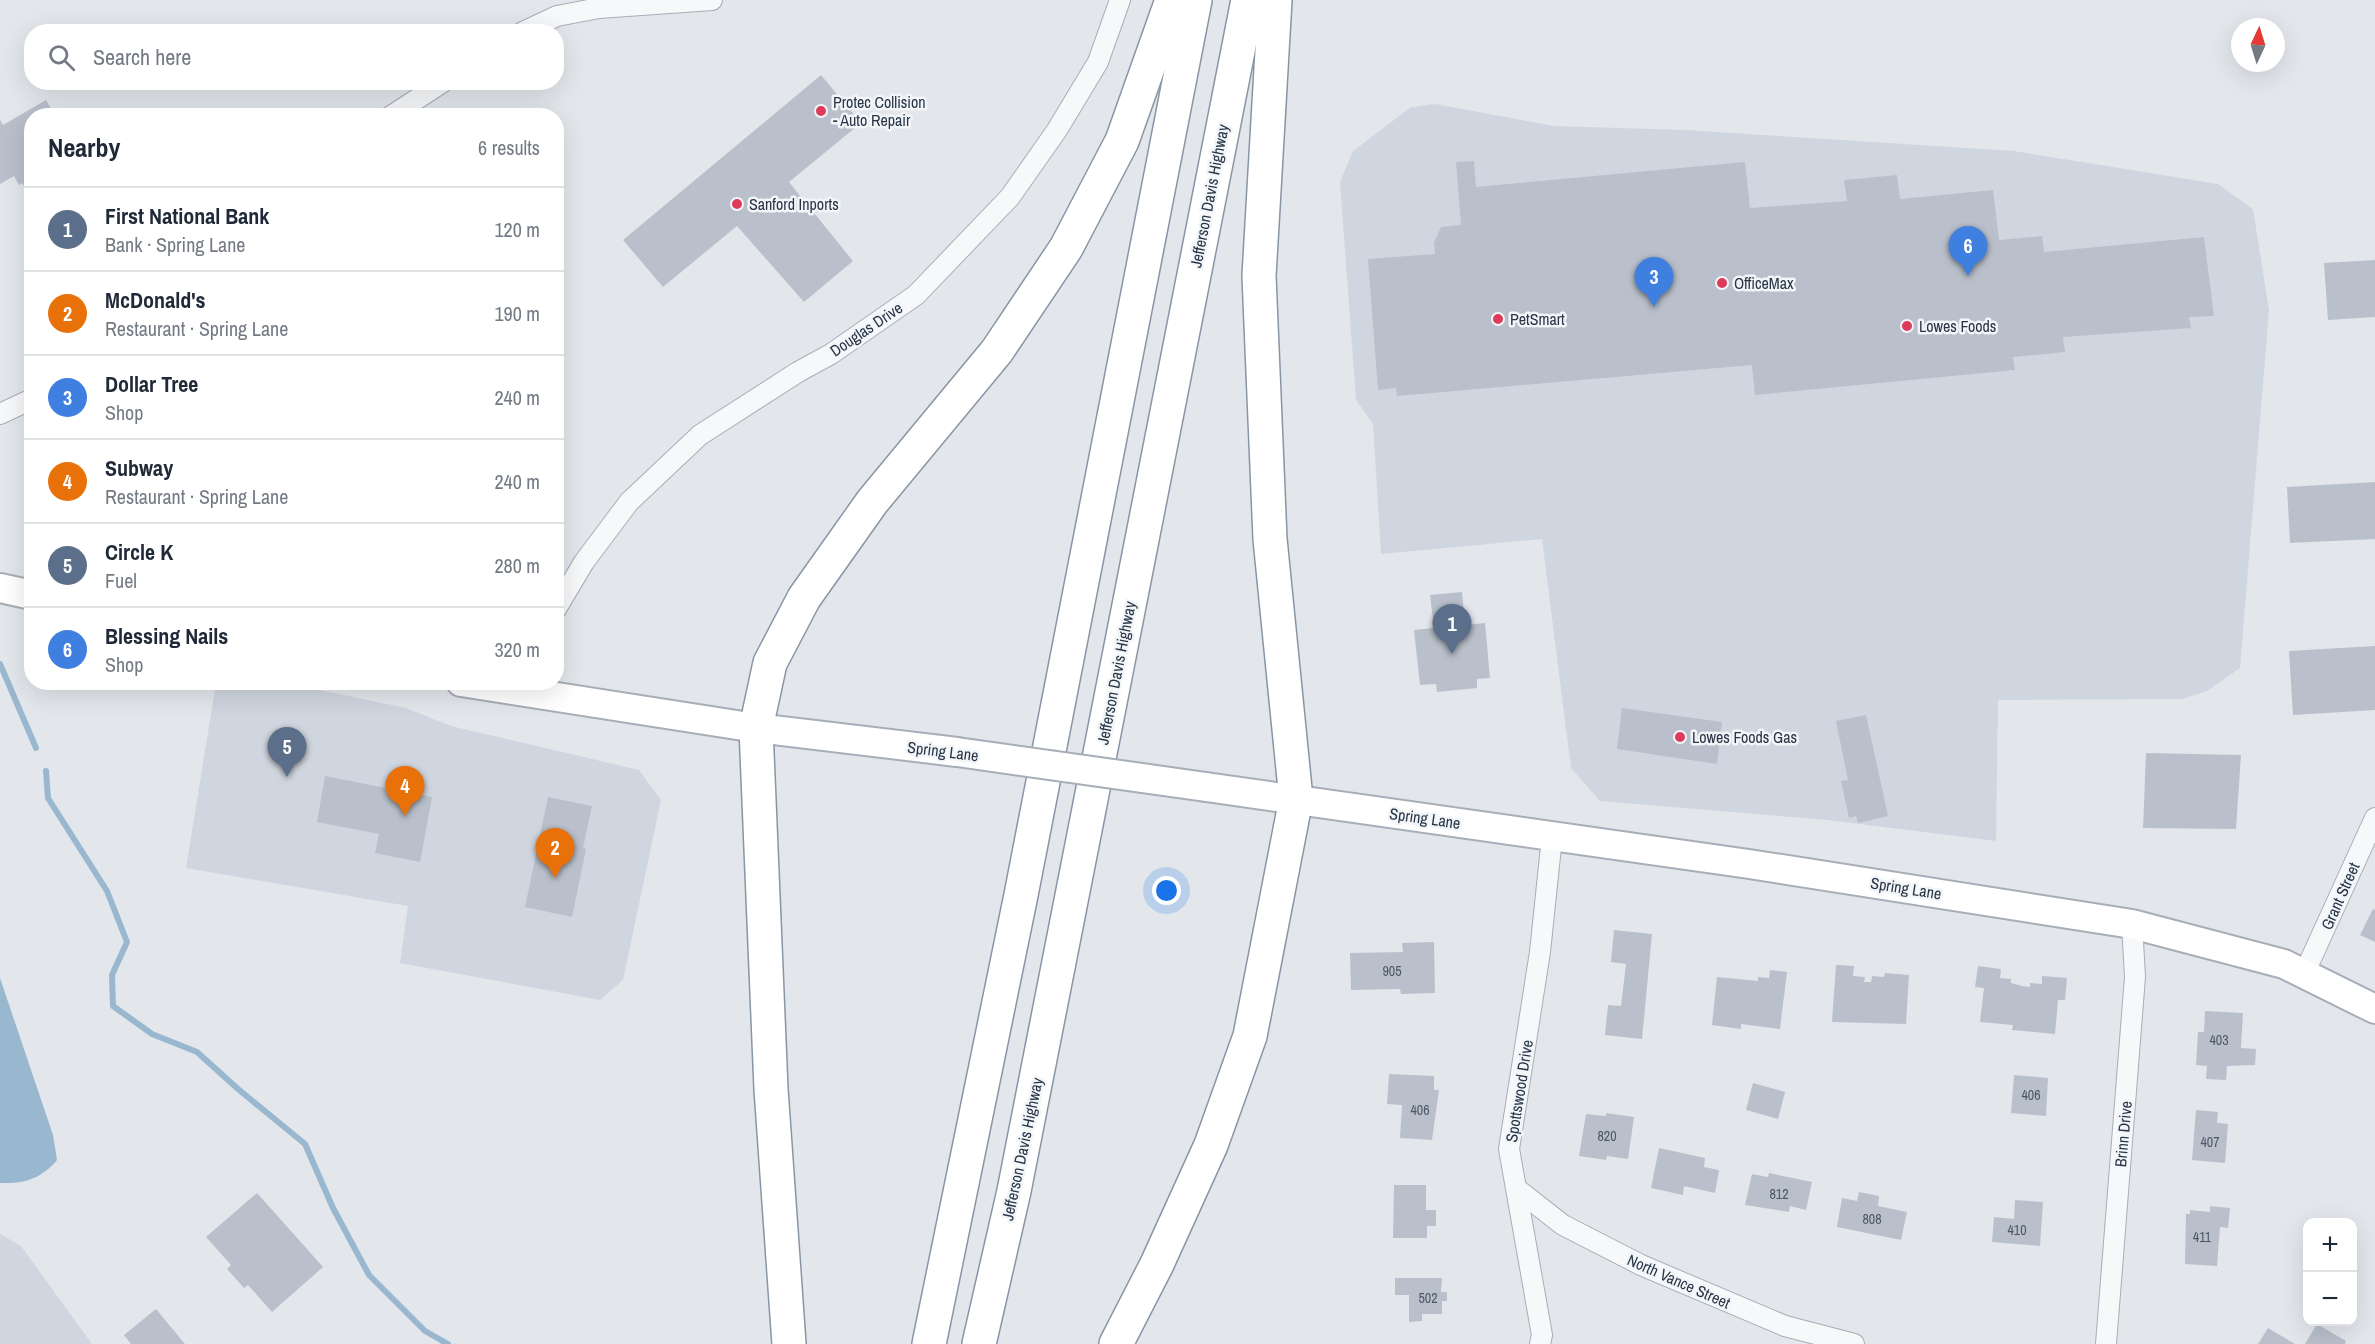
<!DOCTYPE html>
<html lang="en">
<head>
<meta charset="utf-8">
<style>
  :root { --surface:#fff; --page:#f6f6f7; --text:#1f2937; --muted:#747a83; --line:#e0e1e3; --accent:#d93025 }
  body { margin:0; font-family:"Archivo Narrow",sans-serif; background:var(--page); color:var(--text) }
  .controls { position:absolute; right:18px; bottom:18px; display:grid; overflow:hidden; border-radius:12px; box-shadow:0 6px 24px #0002 }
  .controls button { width:54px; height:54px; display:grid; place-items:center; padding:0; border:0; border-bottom:2px solid var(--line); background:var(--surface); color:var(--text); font:30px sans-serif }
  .compass { position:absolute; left:2231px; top:18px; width:54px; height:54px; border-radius:50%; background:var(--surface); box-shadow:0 6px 24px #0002; rotate:4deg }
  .you { position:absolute; left:1167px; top:891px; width:21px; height:21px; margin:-15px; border:4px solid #fff; border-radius:50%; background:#1a73e8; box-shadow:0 0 0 9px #1a73e833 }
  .badge { display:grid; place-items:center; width:39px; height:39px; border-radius:50%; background:var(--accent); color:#fff; font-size:20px; font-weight:700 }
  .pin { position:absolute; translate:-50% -50px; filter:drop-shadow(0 2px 3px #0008) }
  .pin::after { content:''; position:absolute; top:32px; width:21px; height:18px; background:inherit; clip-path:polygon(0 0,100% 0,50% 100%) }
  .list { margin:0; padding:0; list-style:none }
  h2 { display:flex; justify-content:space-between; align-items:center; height:78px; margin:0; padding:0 24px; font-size:26px }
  h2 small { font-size:20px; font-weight:400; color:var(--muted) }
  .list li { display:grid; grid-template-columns:39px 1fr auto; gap:18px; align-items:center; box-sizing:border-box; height:84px; padding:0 24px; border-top:2px solid var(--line) }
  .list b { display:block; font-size:22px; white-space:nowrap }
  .list p { margin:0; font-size:20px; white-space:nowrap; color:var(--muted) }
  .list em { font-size:20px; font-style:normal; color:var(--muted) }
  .icon { flex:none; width:33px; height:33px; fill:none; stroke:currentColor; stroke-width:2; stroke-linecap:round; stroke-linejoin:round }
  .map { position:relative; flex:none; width:2375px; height:1344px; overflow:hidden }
  .search { position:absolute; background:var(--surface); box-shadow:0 6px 24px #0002; left:24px; top:24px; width:540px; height:66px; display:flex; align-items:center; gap:15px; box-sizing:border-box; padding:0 21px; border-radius:24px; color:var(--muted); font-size:22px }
  .panel { position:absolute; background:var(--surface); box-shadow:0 6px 24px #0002; left:24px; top:108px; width:540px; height:582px; border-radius:24px }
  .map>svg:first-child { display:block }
  .built { fill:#d0d6df }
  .water { fill:#9ab7d0 }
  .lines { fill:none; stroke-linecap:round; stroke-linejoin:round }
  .stream { stroke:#9ab7d0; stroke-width:6 }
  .building { fill:#b9c0cb }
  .street-casing { stroke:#a7aeb7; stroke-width:22 }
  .secondary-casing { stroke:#a7aeb7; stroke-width:32 }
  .highway-casing { stroke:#8895a5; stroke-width:36 }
  .street { stroke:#f6f8fa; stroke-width:20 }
  .secondary { stroke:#fff; stroke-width:28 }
  .highway { stroke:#fff; stroke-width:33 }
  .secondary-bridge-casing { stroke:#a7aeb7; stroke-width:32; stroke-linecap:butt }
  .secondary-bridge { stroke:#fff; stroke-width:28 }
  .poi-dot { fill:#de3b5b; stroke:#f3f6f9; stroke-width:2 }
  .labels { text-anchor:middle; stroke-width:5; stroke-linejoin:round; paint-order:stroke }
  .number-label { font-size:14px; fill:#4c5868 }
  .poi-label { font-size:16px; fill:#283547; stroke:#f3f6f9; text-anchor:start }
  .street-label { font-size:16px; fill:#283547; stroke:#f3f6f9 }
</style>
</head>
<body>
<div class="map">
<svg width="2375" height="1344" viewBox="0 0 2375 1344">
  <rect width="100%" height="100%" fill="#e3e7ec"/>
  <g class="built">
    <polygon points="1435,104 1554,126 1686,130 2014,151 2218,184 2253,209 2269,310 2240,668 2207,691 2182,699 1998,700 1996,841 1827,820 1600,801 1571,768 1542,539 1381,554 1373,424 1356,400 1340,182 1353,151 1411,107"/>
    <polygon points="216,683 285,683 406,708 451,726 639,770 661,800 623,980 600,1000 400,963 408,906 186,868"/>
    <polygon points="0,1234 21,1246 92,1344 0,1344"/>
  </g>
  <path class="water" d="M 0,978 L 53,1135 L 57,1160 C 41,1179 24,1184 0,1183 Z"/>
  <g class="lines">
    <g class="stream">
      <polyline points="0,664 36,748"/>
      <polyline points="46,771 48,798 107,891 127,942 112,975 113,1006 152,1034 197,1052 238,1089 305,1144 333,1208 369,1275 425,1331 448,1344"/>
    </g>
  </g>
  <g class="building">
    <polygon points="821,75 861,123 789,182 853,261 804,302 737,226 663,287 623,240"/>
    <polygon points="46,100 55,116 32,116 32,182 24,186 22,183 19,185 14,176 0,184 0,120 3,125"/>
    <polygon points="1474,161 1476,187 1745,162 1750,208 1847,201 1844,180 1897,175 1900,199 1993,190 1999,240 2042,236 2044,252 2204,237 2214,316 2189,317 2191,328 2063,337 2065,352 2013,357 2015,370 1755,395 1752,365 1397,396 1396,388 1378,390 1368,259 1435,254 1434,243 1441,227 1461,225 1456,162"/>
    <polygon points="2375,260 2375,317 2328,320 2324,263"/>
    <polygon points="2375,482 2375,539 2290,543 2287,487"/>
    <polygon points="1462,592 1465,625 1485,623 1490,678 1477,679 1477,688 1437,692 1436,684 1420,685 1414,630 1434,628 1430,595"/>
    <polygon points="2375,646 2375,710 2293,715 2289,651"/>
    <polygon points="1622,708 1722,722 1717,764 1617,749"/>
    <polygon points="1866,715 1888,816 1858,823 1856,816 1849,818 1841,781 1848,780 1836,721"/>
    <polygon points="2146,753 2241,755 2236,829 2143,828"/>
    <polygon points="325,776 432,797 420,862 375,853 379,834 317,822"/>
    <polygon points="548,797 592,806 583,848 586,849 572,917 525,907"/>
    <polygon points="2373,909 2375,910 2375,942 2360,935"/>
    <polygon points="1614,930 1652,934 1642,1039 1605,1035 1608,1005 1621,1006 1626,964 1611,962"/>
    <polygon points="1434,942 1435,993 1401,994 1400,989 1351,990 1350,953 1403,952 1402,943"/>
    <polygon points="1836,965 1854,966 1853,976 1865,977 1864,982 1871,982 1872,976 1884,977 1885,973 1909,975 1906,1024 1832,1022"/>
    <polygon points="1978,966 2001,969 2000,978 2011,979 2011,983 2022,986 2030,987 2030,983 2042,984 2042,976 2067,978 2065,1000 2058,1000 2055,1034 2012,1030 2013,1025 1980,1022 1984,988 1975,987"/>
    <polygon points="1770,970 1787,972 1780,1029 1741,1024 1741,1029 1712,1025 1717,977 1758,981 1758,977 1769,978"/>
    <polygon points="2205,1011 2243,1013 2241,1048 2256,1049 2255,1065 2227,1066 2226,1080 2206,1079 2207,1066 2196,1065 2198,1032 2204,1032"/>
    <polygon points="1389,1074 1434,1076 1434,1090 1439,1090 1432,1140 1400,1138 1402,1105 1387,1104"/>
    <polygon points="2014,1075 2048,1078 2046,1116 2011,1113"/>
    <polygon points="1753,1083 1785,1092 1778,1119 1746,1110"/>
    <polygon points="2196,1110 2218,1112 2217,1123 2228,1124 2225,1163 2192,1160"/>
    <polygon points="1606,1113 1634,1117 1628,1159 1607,1156 1606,1160 1579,1156 1586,1114 1606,1116"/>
    <polygon points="1659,1148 1705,1158 1704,1167 1719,1170 1715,1193 1684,1186 1683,1195 1651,1188"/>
    <polygon points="1769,1173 1812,1182 1806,1210 1790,1206 1789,1212 1745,1205 1752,1174 1768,1177"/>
    <polygon points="1394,1185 1426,1185 1426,1210 1436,1210 1436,1226 1427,1226 1427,1238 1393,1238"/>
    <polygon points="1859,1192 1879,1196 1878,1206 1907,1212 1901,1240 1837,1227 1842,1198 1857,1201"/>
    <polygon points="257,1193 323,1267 272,1312 248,1285 244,1288 227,1269 231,1265 206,1237"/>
    <polygon points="2015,1200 2043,1202 2040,1246 1992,1242 1994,1217 2014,1219"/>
    <polygon points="2210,1206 2230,1208 2228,1228 2220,1227 2217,1266 2185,1264 2186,1214 2190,1214 2190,1210 2210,1212"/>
    <polygon points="1395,1278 1442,1278 1441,1292 1447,1292 1447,1301 1442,1301 1442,1314 1422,1314 1422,1321 1409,1322 1409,1295 1395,1295"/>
    <polygon points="156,1309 185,1344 131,1344 124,1335"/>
    <polygon points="2317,1324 2346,1341 2345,1344 2305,1344"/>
    <polygon points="2268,1328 2295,1344 2258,1344"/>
  </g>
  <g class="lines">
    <defs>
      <g id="street">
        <polyline points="523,32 557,16 599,8 712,0"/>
        <polyline points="391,116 443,82"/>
        <polyline points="0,414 32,399"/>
        <polyline points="556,609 584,562 629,502 700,435 798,372 831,354 916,295 1010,197 1057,130 1098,62 1120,0"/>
        <polyline points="2304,974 2375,818"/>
        <polyline points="1517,1189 1563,1225 1641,1265 1785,1326 1854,1344"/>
        <polyline points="1540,1344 1542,1335 1509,1149 1540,952 1552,837"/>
        <polyline points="2106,1344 2135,977 2132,924"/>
      </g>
      <g id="secondary">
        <polyline points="0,588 32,595"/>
        <polyline points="461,682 756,728 957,752"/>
        <polyline points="1206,787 1749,864 2132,924 2284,964 2375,1009"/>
      </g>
      <g id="highway">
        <polyline points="789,1344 771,1089 756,728 770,663 804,598 872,502 997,351 1066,248 1122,141 1172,0"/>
        <polyline points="929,1344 1021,895 1195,0"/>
        <polyline points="979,1344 1014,1191 1248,0"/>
        <polyline points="1116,1344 1157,1264 1211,1145 1250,1036 1296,799 1270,539 1259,276 1275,0"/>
      </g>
    </defs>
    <use href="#street" class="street-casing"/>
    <use href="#secondary" class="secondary-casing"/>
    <use href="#highway" class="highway-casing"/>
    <use href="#street" class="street"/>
    <use href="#secondary" class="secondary"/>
    <use href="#highway" class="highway"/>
    <defs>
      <polyline id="secondary-bridge" points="957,752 1206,787"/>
    </defs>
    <use href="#secondary-bridge" class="secondary-bridge-casing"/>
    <use href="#secondary-bridge" class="secondary-bridge"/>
  </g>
  <g class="poi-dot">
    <circle cx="821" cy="111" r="6"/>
    <circle cx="737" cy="204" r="6"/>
    <circle cx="1722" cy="283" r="6"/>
    <circle cx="1498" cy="319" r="6"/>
    <circle cx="1907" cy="326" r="6"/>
    <circle cx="1680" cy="737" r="6"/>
  </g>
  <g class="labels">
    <g class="number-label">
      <text x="1392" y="976">905</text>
      <text x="2219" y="1045">403</text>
      <text x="2031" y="1100">406</text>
      <text x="1420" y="1115">406</text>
      <text x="1607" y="1141">820</text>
      <text x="2210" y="1147">407</text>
      <text x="1779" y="1199">812</text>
      <text x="1872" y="1224">808</text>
      <text x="2017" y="1235">410</text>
      <text x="2202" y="1242">411</text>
      <text x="1428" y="1303">502</text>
    </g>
    <g class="poi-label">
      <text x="833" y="108">Protec Collision<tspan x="833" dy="18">- Auto Repair</tspan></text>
      <text x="749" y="210">Sanford Inports</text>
      <text x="1734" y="289">OfficeMax</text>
      <text x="1510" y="325">PetSmart</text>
      <text x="1919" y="332">Lowes Foods</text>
      <text x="1692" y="743">Lowes Foods Gas</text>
    </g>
    <g class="street-label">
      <text transform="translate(1209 196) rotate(-79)" y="6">Jefferson Davis Highway</text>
      <text transform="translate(866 329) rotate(-34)" y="6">Douglas Drive</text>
      <text transform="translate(1116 673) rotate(-79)" y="6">Jefferson Davis Highway</text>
      <text transform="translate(943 751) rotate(7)" y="6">Spring Lane</text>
      <text transform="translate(1425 818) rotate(8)" y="6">Spring Lane</text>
      <text transform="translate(1906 888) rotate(9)" y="6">Spring Lane</text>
      <text transform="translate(2340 896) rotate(-66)" y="6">Grant Street</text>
      <text transform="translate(1519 1091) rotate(-81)" y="6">Spottswood Drive</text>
      <text transform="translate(2123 1134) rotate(-85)" y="6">Brinn Drive</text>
      <text transform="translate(1022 1149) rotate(-78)" y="6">Jefferson Davis Highway</text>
      <text transform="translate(1679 1281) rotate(24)" y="6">North Vance Street</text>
    </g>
  </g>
</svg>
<div class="controls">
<button>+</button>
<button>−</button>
</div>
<svg class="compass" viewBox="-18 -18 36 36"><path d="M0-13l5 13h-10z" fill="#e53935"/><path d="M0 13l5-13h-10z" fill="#747a83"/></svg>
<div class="you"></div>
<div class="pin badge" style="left:1452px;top:654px;background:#5c6f8a">1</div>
<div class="pin badge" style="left:555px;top:878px;background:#e8710a">2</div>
<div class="pin badge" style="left:1654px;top:307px;background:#3f7fe0">3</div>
<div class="pin badge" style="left:405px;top:816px;background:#e8710a">4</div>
<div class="pin badge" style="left:287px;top:777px;background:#5c6f8a">5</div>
<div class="pin badge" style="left:1968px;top:276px;background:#3f7fe0">6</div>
<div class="search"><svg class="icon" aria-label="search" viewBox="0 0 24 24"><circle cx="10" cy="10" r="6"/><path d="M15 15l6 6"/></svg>Search here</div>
<section class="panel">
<h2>Nearby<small>6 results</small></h2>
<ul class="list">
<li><span class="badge" style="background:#5c6f8a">1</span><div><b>First National Bank</b><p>Bank · Spring Lane</p></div><em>120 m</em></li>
<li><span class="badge" style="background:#e8710a">2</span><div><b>McDonald's</b><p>Restaurant · Spring Lane</p></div><em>190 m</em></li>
<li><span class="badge" style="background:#3f7fe0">3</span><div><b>Dollar Tree</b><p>Shop</p></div><em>240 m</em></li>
<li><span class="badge" style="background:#e8710a">4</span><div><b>Subway</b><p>Restaurant · Spring Lane</p></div><em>240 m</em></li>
<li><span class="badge" style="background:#5c6f8a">5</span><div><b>Circle K</b><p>Fuel</p></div><em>280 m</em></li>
<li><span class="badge" style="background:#3f7fe0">6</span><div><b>Blessing Nails</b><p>Shop</p></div><em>320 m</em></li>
</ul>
</section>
</div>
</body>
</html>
